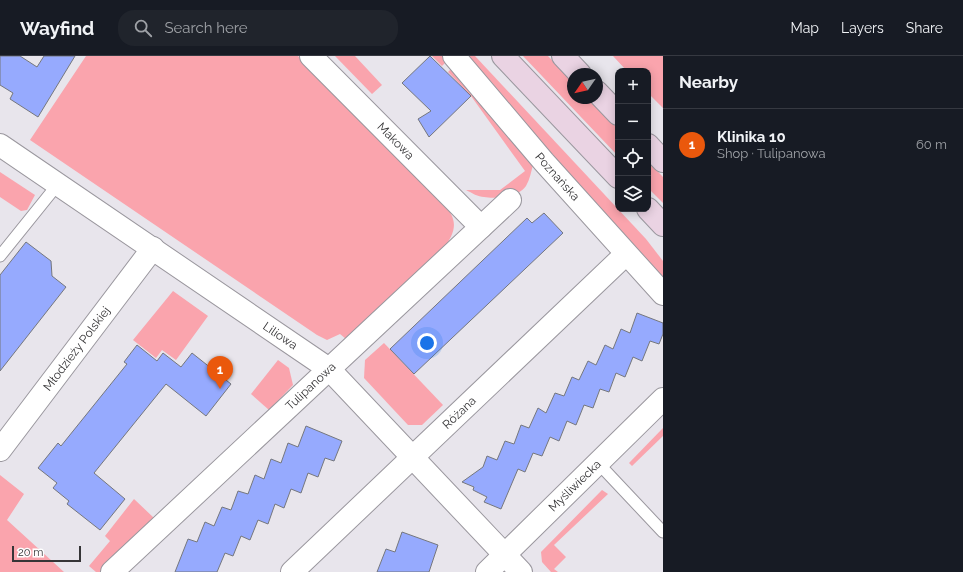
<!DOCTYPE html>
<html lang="en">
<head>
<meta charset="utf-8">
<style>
  :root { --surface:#171b24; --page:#20242c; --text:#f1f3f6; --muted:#9ea1a6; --line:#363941; --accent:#ea580c }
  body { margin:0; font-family:Raleway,sans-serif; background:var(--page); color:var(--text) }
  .controls { position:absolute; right:12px; top:12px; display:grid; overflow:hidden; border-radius:8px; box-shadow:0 2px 10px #0003 }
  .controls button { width:36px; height:36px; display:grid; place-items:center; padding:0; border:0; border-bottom:1px solid var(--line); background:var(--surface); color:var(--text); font:20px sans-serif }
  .compass { position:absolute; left:567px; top:12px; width:36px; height:36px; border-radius:50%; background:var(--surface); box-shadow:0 2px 10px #0003; rotate:236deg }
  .scale { position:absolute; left:12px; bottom:10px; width:69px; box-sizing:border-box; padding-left:4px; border:2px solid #363537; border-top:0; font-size:11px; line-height:14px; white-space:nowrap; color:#363537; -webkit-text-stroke:3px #fff; paint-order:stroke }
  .you { position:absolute; left:427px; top:287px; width:14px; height:14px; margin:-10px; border:3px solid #fff; border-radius:50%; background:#1a73e8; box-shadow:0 0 0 6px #1a73e833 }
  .badge { display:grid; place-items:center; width:26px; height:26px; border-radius:50%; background:var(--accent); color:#fff; font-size:13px; font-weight:700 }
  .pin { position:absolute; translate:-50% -33px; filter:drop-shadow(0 1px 2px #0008) }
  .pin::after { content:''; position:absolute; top:21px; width:14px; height:12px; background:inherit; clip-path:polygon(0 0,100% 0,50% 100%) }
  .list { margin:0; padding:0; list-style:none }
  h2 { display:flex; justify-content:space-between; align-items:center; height:52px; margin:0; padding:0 16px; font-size:17px }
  h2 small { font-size:13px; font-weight:400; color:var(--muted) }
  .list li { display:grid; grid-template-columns:26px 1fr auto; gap:12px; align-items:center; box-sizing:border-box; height:72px; padding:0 16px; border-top:1px solid var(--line) }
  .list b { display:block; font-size:15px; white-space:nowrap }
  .list p { margin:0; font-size:13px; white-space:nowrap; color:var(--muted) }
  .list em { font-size:13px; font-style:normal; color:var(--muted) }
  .icon { flex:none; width:22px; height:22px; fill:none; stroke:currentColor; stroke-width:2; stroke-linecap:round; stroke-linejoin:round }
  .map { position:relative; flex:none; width:663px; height:516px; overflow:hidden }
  header { display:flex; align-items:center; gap:24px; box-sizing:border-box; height:56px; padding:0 20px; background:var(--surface); border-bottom:1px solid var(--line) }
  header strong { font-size:19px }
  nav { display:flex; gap:22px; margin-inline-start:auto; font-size:14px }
  .search { width:280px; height:36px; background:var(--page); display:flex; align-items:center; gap:10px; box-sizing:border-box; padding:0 14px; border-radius:16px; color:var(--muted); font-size:15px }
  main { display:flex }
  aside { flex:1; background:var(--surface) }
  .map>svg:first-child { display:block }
  .green { fill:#faa4ad }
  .building { fill:#96aafe; stroke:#75777d }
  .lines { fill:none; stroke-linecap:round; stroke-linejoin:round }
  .service-casing { stroke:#9a979e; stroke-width:13 }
  .minor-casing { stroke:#9a979e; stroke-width:24 }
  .secondary-casing { stroke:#9a979e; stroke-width:24 }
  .service { stroke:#fff; stroke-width:11 }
  .minor { stroke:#fff; stroke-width:22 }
  .secondary { stroke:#ead3e3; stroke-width:22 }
  .labels { text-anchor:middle; stroke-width:4; stroke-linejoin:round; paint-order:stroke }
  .street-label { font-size:12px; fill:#363537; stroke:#fff }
</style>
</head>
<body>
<header>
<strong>Wayfind</strong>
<div class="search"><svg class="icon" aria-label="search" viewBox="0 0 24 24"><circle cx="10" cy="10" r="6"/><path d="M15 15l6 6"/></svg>Search here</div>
<nav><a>Map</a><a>Layers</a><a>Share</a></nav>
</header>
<main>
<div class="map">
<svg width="663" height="516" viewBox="0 0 663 516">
  <rect width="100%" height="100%" fill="#e8e5ec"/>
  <g class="green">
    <path d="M 86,0 L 298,0 L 448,153 C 459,169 453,178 444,193 L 346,283 L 340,278 L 327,284 L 317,279 L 30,84 Z"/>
    <polygon points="335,0 355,0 382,29 372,38"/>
    <path d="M 432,0 L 445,0 L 533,109 C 531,116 530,123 526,130 C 519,141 496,143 484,141 C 478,141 472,137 466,134 L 500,134 L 525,115 L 471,40 L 448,16 L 452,12 L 446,6 L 442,10 Z"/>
    <polygon points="462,0 475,0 646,183 663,205 663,229"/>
    <polygon points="523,0 548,0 573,26 573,42 588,42 618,73 618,100"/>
    <polygon points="613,0 663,0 663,52 648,37 648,15 627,15"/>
    <polygon points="648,105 663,121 663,147 648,132"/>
    <polygon points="0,116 35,139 27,154 21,155 0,141"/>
    <polygon points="173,235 208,260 176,304 162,294 156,302 133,284"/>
    <polygon points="384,287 443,349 422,369 408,369 364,322 365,304"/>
    <polygon points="278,304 289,312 293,329 269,354 251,338"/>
    <polygon points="663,372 663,380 632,410 629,407"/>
    <polygon points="0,419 24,438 7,464 64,516 0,516"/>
    <polygon points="602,434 608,438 554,489 566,501 554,513 558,516 551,516 542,506 541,496"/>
    <polygon points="134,443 154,462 101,516 96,516 89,510 110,485 105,480"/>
  </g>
  <g class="building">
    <polygon points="0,0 20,0 37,11 44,0 75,0 38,61 10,43 13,37 0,29"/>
    <polygon points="430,0 471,40 429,81 418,63 431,55 402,27"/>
    <polygon points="544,157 563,177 414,318 390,293 527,162 532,167"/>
    <polygon points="26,186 51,205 52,220 66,231 0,315 0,219"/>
    <polygon points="637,257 663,267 663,278 659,288 650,285 642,305 633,301 625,321 616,317 609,336 600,333 593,352 584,349 576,369 567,365 559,385 550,381 542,400 533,397 525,416 518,413 501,453 484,446 487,441 473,434 474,431 462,426 483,411 487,400 497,404 505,385 514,388 521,369 529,372 538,352 546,357 555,337 564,340 572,321 579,324 588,305 596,309 605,289 613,293 621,273 630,277"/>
    <polygon points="137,289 157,305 163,297 181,311 192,297 231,328 206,360 166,328 94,417 125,443 100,474 67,448 69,445 53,432 57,427 38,412 58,387 61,390 127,308 124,306"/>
    <polygon points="306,370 342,385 334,405 325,402 318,421 308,417 301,437 291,433 284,452 275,448 268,468 258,464 250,484 241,480 233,500 225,497 217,516 175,516 188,483 197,486 205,466 214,470 222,451 231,454 238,435 248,438 255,419 264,423 271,403 281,407 288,387 298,391"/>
    <polygon points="402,476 438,489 429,516 377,516 386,493 395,496"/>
  </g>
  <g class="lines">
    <defs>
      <g id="service">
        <polyline points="0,200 58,128"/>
        <polyline points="598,407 663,476"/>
      </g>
      <g id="minor">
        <path id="s1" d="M 311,0 L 481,171"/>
        <path id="s2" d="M 454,0 L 544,106 L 663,238"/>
        <path id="s3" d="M 0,89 L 329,313 L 521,516"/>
        <path id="s4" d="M 0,394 L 153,192"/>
        <path id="s5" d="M 112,516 L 510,144"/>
        <path id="s6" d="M 292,516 L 626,198"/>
        <path id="s7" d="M 487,516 L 663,343"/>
      </g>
      <g id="secondary">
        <polyline points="503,0 618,121"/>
        <polyline points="563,0 580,18"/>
        <polyline points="597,36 618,58"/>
        <polyline points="648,89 663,105"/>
        <polyline points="648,153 663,169"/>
      </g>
    </defs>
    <use href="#service" class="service-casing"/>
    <use href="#minor" class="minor-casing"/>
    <use href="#secondary" class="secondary-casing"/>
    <use href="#service" class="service"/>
    <use href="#minor" class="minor"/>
    <use href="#secondary" class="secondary"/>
  </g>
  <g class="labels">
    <g class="street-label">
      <text dy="4" stroke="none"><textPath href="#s1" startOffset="120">Makowa</textPath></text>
      <text dy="4" stroke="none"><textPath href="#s2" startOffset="159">Poznańska</textPath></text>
      <text dy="4" stroke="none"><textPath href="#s3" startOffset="339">Liliowa</textPath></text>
      <text dy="4" stroke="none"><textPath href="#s4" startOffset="127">Młodzieży Polskiej</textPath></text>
      <text dy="4" stroke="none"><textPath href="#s5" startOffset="272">Tulipanowa</textPath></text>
      <text dy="4" stroke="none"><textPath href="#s6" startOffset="231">Różana</textPath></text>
      <text dy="4" stroke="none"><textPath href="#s7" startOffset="123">Myśliwiecka</textPath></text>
    </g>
  </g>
</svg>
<div class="controls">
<button>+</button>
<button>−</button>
<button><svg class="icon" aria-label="locate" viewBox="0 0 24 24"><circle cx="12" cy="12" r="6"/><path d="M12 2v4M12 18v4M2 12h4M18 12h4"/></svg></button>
<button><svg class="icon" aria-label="layers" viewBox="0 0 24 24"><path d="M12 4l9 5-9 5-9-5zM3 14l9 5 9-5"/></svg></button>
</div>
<svg class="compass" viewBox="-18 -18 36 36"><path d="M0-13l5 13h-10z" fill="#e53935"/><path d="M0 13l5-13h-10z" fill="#9ea1a6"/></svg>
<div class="scale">20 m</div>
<div class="you"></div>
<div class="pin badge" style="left:220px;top:333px">1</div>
</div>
<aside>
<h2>Nearby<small></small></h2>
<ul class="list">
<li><span class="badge">1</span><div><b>Klinika 10</b><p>Shop · Tulipanowa</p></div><em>60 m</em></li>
</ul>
</aside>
</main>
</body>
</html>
